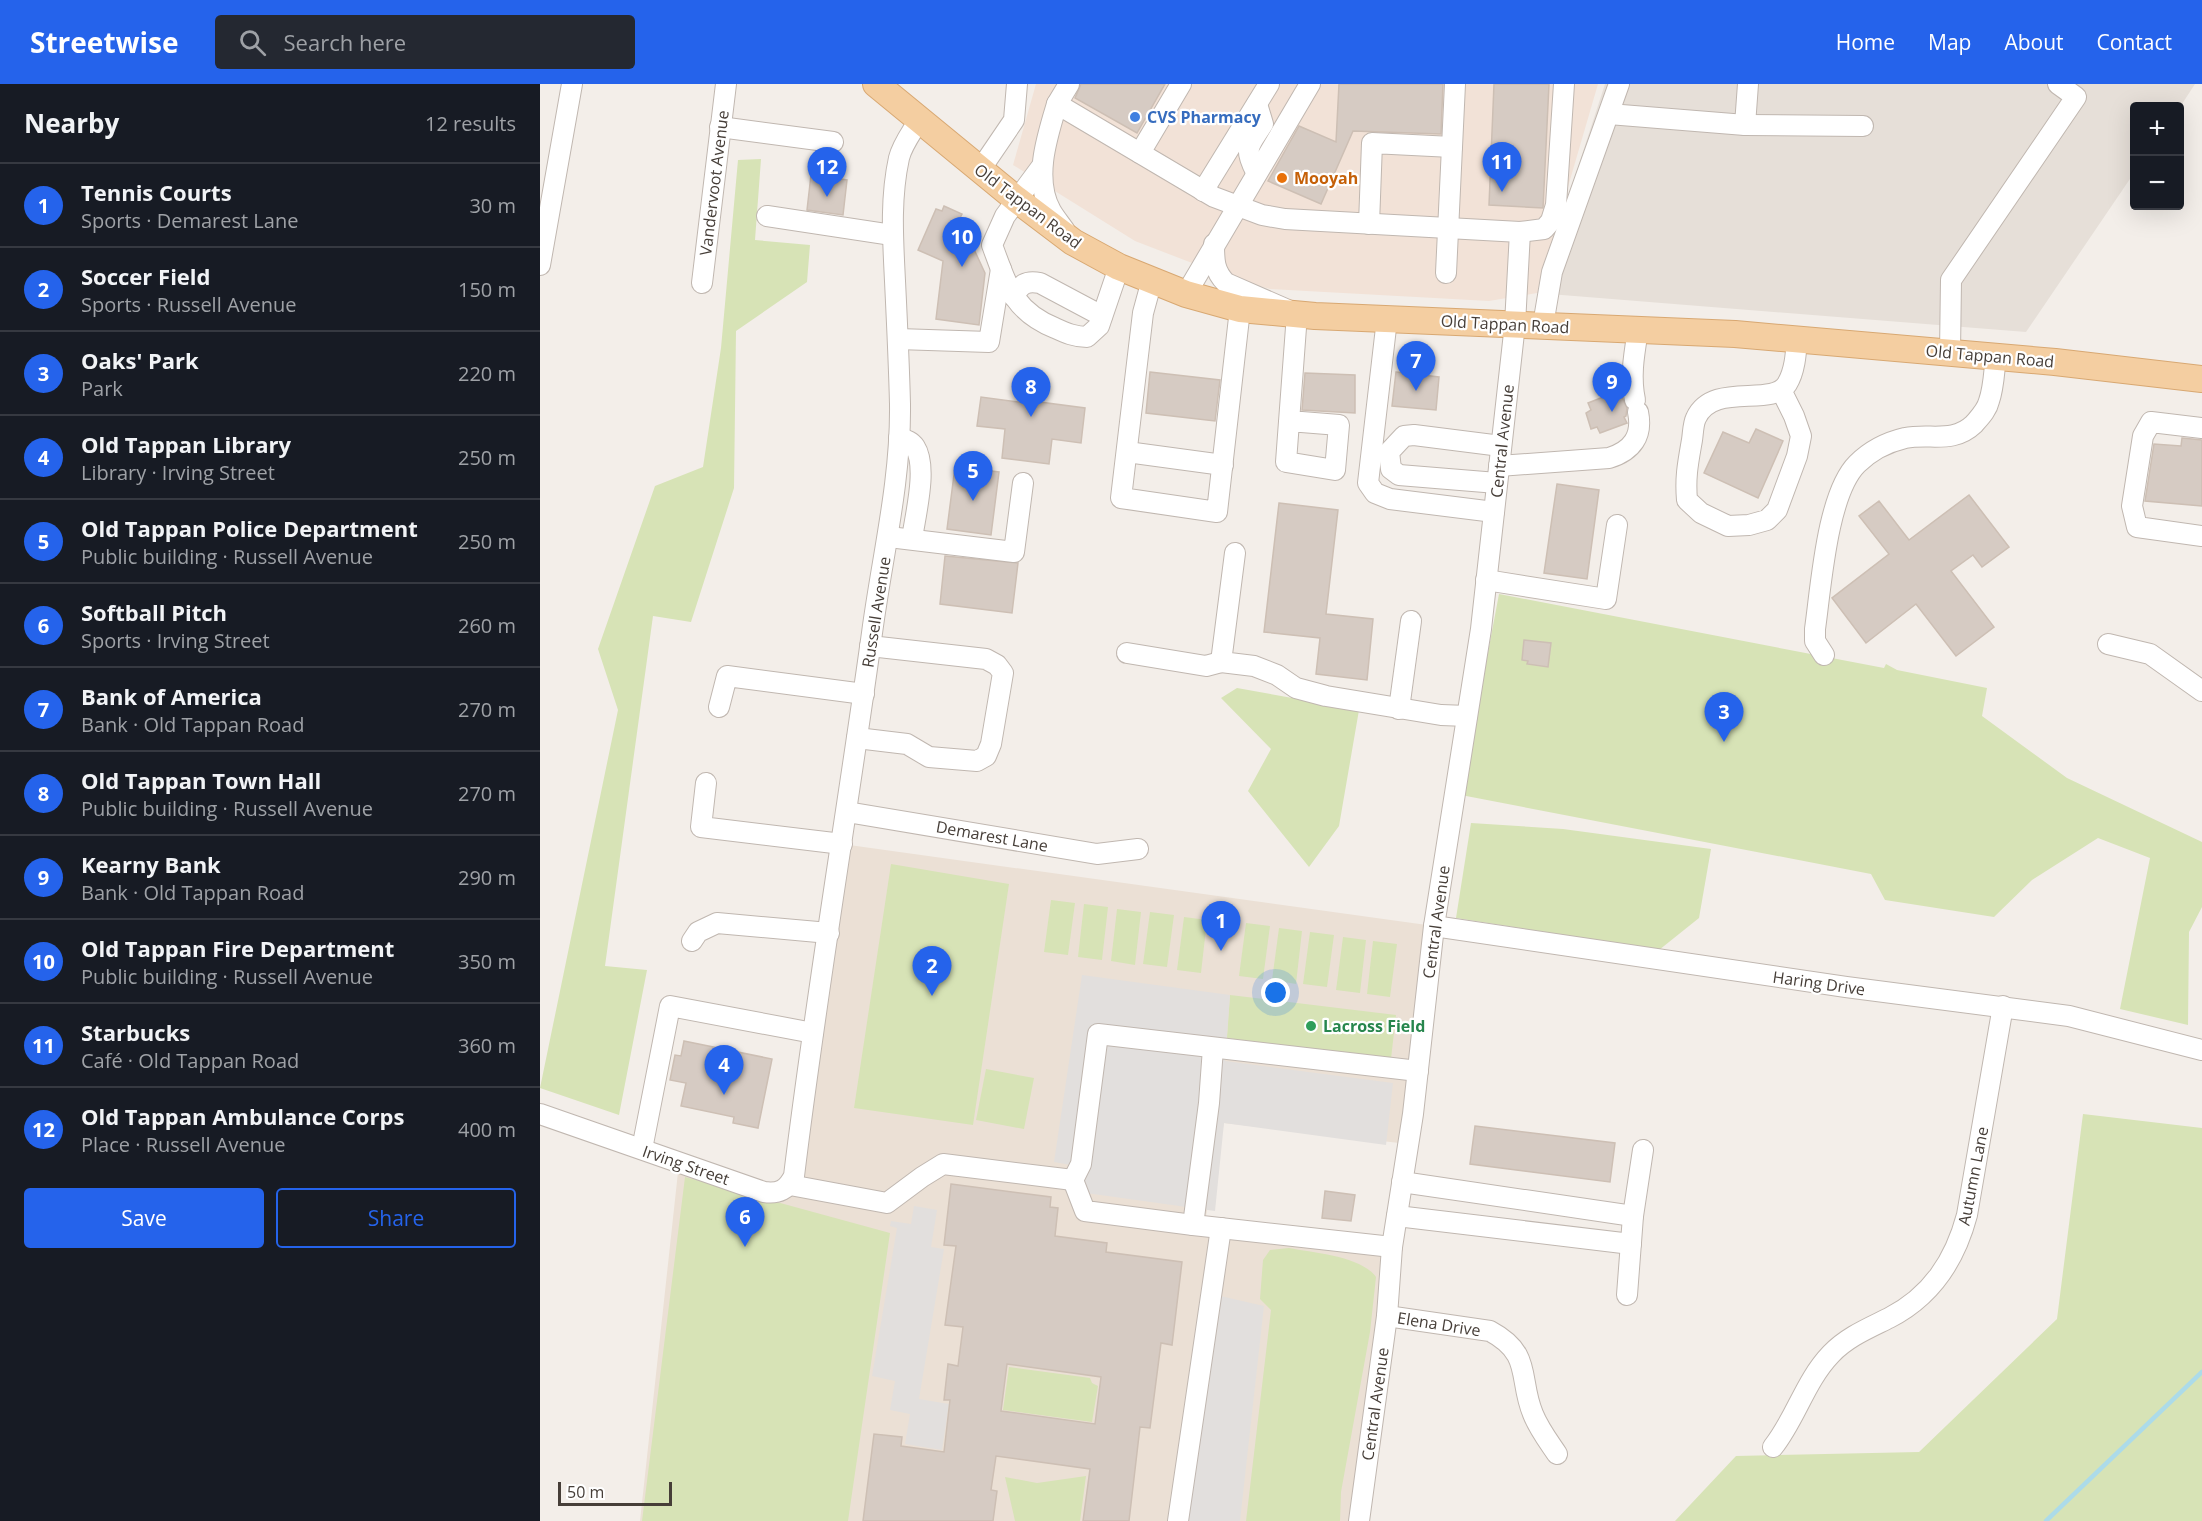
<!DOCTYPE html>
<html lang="en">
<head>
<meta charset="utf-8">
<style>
  :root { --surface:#171b24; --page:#242831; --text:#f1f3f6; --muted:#9ea1a6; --line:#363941; --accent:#2563eb }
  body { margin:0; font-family:"Open Sans",sans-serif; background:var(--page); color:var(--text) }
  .controls { position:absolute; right:18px; top:18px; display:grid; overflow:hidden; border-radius:6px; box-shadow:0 6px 24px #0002 }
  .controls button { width:54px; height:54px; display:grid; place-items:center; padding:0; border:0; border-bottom:2px solid var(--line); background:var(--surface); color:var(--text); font:30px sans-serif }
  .scale { position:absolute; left:18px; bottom:15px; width:114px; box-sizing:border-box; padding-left:6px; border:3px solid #463e38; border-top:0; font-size:16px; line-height:21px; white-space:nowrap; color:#463e38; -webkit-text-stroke:4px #fff; paint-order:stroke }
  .you { position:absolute; left:736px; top:909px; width:21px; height:21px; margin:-15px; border:4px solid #fff; border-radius:50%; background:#1a73e8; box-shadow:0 0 0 9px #1a73e833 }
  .badge { display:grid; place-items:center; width:39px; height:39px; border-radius:50%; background:var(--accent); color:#fff; font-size:20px; font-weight:700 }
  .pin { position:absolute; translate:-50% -50px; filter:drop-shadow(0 2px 3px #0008) }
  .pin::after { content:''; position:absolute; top:32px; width:21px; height:18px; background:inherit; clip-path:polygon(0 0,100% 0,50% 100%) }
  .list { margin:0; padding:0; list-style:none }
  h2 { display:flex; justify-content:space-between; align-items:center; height:78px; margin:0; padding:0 24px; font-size:26px }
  h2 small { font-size:20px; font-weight:400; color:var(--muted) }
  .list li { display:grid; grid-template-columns:39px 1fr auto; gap:18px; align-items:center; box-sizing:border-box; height:84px; padding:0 24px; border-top:2px solid var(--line) }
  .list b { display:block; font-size:22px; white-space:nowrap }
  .list p { margin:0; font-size:20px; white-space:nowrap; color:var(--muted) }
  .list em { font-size:20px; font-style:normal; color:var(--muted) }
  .actions { display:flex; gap:12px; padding:18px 24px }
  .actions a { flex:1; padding:14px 0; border:2px solid var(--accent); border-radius:6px; text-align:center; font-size:21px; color:var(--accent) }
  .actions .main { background:var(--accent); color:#fff }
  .icon { flex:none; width:33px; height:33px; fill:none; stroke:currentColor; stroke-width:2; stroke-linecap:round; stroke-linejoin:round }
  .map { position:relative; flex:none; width:1662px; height:1437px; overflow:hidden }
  header { display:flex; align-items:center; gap:36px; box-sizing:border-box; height:84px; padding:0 30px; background:var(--accent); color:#fff }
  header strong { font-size:28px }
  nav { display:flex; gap:33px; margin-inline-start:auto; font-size:21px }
  .search { width:420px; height:54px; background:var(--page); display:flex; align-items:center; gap:15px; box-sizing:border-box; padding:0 21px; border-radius:6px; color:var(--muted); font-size:22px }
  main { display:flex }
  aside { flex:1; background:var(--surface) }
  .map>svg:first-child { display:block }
  .residential { fill:#e6dfd8 }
  .commercial { fill:#f2e2d7 }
  .education { fill:#ebe0d5 }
  .green { fill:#d7e3b6 }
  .parking { fill:#e2dfdd }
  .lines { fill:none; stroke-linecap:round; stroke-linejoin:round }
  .stream { stroke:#acdbe9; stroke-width:4.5 }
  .building { fill:#d6cbc3; stroke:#cdbfb4; stroke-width:1.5; fill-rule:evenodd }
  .minor-casing { stroke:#c0b7b0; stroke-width:22 }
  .major-casing { stroke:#d8a872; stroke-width:28 }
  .minor { stroke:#fff; stroke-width:20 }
  .major { stroke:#f4cea1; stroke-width:26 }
  .shop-dot { fill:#3f7fe0; stroke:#fff; stroke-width:2 }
  .food-dot { fill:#e8710a; stroke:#fff; stroke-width:2 }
  .leisure-dot { fill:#2e9e5b; stroke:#fff; stroke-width:2 }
  .labels { text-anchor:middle; stroke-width:4.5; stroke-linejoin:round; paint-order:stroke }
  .shop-label { font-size:16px; font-weight:bold; fill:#366cbe; stroke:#fff; text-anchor:start }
  .food-label { font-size:16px; font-weight:bold; fill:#c56008; stroke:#fff; text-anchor:start }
  .street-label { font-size:16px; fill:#463e38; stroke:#fff }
  .leisure-label { font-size:16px; font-weight:bold; fill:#27864d; stroke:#fff; text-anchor:start }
</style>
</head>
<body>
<header>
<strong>Streetwise</strong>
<div class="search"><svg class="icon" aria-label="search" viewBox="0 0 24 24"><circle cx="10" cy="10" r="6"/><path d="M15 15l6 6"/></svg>Search here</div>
<nav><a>Home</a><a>Map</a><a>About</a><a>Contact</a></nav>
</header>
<main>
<aside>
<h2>Nearby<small>12 results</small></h2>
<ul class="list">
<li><span class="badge">1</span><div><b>Tennis Courts</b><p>Sports · Demarest Lane</p></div><em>30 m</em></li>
<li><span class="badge">2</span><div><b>Soccer Field</b><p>Sports · Russell Avenue</p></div><em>150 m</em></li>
<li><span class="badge">3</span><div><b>Oaks' Park</b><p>Park</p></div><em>220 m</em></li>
<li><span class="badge">4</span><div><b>Old Tappan Library</b><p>Library · Irving Street</p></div><em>250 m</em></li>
<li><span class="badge">5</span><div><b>Old Tappan Police Department</b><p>Public building · Russell Avenue</p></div><em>250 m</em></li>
<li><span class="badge">6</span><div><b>Softball Pitch</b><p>Sports · Irving Street</p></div><em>260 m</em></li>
<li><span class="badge">7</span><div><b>Bank of America</b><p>Bank · Old Tappan Road</p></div><em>270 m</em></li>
<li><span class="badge">8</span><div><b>Old Tappan Town Hall</b><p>Public building · Russell Avenue</p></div><em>270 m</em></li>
<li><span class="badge">9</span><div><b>Kearny Bank</b><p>Bank · Old Tappan Road</p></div><em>290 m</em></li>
<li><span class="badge">10</span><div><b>Old Tappan Fire Department</b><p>Public building · Russell Avenue</p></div><em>350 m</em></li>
<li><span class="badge">11</span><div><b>Starbucks</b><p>Café · Old Tappan Road</p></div><em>360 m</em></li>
<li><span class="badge">12</span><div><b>Old Tappan Ambulance Corps</b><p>Place · Russell Avenue</p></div><em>400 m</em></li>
</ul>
<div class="actions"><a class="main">Save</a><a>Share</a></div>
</aside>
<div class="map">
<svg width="1662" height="1437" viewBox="0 0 1662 1437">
  <rect width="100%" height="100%" fill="#f3eee9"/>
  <polygon class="residential" points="1065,0 1655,0 1640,23 1594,22 1594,89 1486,248 997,209"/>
  <polygon class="commercial" points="496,0 1058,0 997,209 949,217 730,205 691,194 595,157 473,81"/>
  <polygon class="education" points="302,760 894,842 868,1060 684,1039 665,1137 852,1163 819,1437 100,1437 139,1079 243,1106"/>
  <g class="green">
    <polygon points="221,75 215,156 270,161 267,198 196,247 194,404 151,538 113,532 65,882 107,886 79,1031 0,1004 78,626 58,565 115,402 163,383 181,264 198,76"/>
    <polygon points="959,510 1344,584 1346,580 1357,586 1447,604 1442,632 1527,694 1662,758 1662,823 1649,848 1648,941 1580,925 1610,774 1558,754 1492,796 1454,833 1345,816 1331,790 921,711"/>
    <polygon points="697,604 819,626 799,742 769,783 708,707 731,665 681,614"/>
    <polygon points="931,739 1023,745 1171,765 1159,834 1119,866 916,834"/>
    <polygon points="351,780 469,800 433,1041 314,1024"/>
    <polygon points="511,816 535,819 528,871 504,868"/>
    <polygon points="544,820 568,823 562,876 538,873"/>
    <polygon points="577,825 601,828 595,881 571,877"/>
    <polygon points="610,828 634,831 627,883 603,880"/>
    <polygon points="644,833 667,836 661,889 637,886"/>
    <polygon points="706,839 730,842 723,895 699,892"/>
    <polygon points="739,844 762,847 756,900 732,896"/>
    <polygon points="770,848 794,851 787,903 763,900"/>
    <polygon points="803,853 826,856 820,909 796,906"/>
    <polygon points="833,857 857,860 850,913 827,910"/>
    <polygon points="690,911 856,931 851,975 687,954"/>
    <polygon points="446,985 494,994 484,1045 436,1036"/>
    <polygon points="1543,1030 1662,1044 1662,1437 1135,1437 1196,1372 1379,1368 1517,1235"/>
    <polygon points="145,1093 350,1149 308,1437 102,1437"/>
    <path d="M 749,1164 C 774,1169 821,1172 836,1193 L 830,1248 L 801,1408 L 800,1437 L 706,1437 L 731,1226 L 720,1215 L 723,1176 L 730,1166 Z"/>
    <polygon points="469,1283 550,1294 552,1299 558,1302 552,1338 463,1326"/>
    <polygon points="546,1392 540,1437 475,1437 465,1393 497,1399"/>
  </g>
  <g class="parking">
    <polygon points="542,891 690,911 685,977 853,999 846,1061 684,1039 675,1127 539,1108 542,1083 514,1078"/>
    <polygon points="374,1122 397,1126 391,1163 404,1165 379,1315 409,1320 402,1366 365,1360 370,1330 350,1326 355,1297 332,1292 357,1144 350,1142 351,1137 371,1140"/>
    <polygon points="676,1211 724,1222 700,1437 647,1437"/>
  </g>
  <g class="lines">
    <polyline class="stream" points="1506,1437 1662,1288"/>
  </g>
  <g class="building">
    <polygon points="541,0 625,0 597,49 535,14"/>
    <polygon points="799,0 903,0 901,50 813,47 781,120 728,97 759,42 796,58"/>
    <polygon points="954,0 1009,0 1003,124 949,121"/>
    <polygon points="271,91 307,96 303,131 267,126"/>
    <polygon points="404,122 422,130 420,134 425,137 417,155 432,161 445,189 439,241 396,235 403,177 378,166 396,125 402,127"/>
    <polygon points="610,288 680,296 675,337 606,329"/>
    <polygon points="856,288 899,293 896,326 852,322"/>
    <polygon points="765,289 815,291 815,329 762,326"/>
    <polygon points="489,301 502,302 500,318 545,324 541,359 512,355 509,380 462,374 465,345 437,342 441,313 486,319"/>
    <polygon points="1076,308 1078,315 1082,313 1087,324 1086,332 1084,333 1087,339 1060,349 1057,343 1051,345 1046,329 1051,326 1048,319"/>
    <polygon points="1216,345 1243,357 1218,414 1164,389 1183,348 1209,359"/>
    <polygon points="1642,354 1662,356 1662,422 1605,417 1614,360 1641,362"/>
    <polygon points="415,383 459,388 451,451 407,445"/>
    <polygon points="1017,400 1059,406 1047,495 1004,489"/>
    <polygon points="1429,411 1469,463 1442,483 1433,471 1411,487 1454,543 1416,572 1376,520 1326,559 1292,514 1349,470 1319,432 1339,417 1369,456"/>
    <polygon points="739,419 798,426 786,530 833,535 827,596 776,590 780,554 724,548"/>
    <polygon points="405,472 478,479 472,529 400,520"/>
    <polygon points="984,556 1011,559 1008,583 987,580 988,577 982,576"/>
    <polygon points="144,957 232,975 218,1044 193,1039 194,1033 141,1022 146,999 130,996 135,971 141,972"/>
    <polygon points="935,1042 1075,1059 1070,1098 930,1080"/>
    <path d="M 411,1100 L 511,1113 L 510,1123 L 518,1124 L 515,1152 L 567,1159 L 566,1168 L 642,1178 L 632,1261 L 621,1259 L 610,1344 L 600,1343 L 589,1437 L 543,1437 L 550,1385 L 456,1372 L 451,1406 L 457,1407 L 453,1437 L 323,1437 L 334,1350 L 362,1353 L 361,1362 L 404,1368 L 410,1316 L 404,1316 L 408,1280 L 418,1282 L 423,1243 L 405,1241 L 416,1162 L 404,1161 ZM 467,1280 L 561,1293 L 555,1340 L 461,1327 Z"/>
    <polygon points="785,1107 815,1111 811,1137 782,1134"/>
  </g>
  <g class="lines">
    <defs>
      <g id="minor">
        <polyline points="517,20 529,0"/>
        <polyline points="1069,30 1205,41 1208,0"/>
        <polyline points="1205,41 1323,42"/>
        <polyline points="180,43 293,58"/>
        <polyline points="600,69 641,0"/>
        <path d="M 502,82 L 465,132 L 452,161 C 467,201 473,227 515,244 C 526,249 535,253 547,253 L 559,242 L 579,183"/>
        <polyline points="440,86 474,36 477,0"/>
        <path d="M 716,88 C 703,63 709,62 723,40 L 717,20"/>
        <polyline points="663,107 729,0"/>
        <polyline points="227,132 352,151"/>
        <polyline points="829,140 832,59 912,63"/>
        <path d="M 525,147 C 521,141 515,134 511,127 C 493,95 507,53 517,20 L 674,113 L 722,131 L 745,135 L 980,148 L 975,240 L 941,545 L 894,842 L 873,1030 L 852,1163 L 847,1232 L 819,1437"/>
        <polyline points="980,148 1004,145 1011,137 1016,121 1024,0"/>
        <path d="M 674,160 C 674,176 674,187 686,199 L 757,230 L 746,378 L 795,386 L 799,341 L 749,337"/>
        <polyline points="0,181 32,0"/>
        <polyline points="906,189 915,0"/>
        <polyline points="612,196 603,229 581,414 677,428 700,225"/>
        <polyline points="162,199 186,0"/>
        <polyline points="646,210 770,0"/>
        <path d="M 473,212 C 481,201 485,196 500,199 L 562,232"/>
        <polyline points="847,235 828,399 835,409 850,415 954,428"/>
        <polyline points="1003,241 1012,188 1079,0"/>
        <polyline points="358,255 449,258 461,185"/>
        <polyline points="1410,268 1411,196 1536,13 1518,0"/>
        <path d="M 1241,306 L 1254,332 L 1261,352 L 1257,372 L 1237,426 L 1227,436 L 1209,441 L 1188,442 L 1161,429 L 1147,416 C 1145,393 1148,379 1152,356 C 1153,350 1153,340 1156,334 C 1173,297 1232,324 1247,300 C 1255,287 1256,269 1257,255"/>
        <path d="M 1095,316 C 1090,292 1094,271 1098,246"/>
        <polyline points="1662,344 1611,338 1603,352 1592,422 1597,443 1662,452"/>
        <path d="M 359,354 C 366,356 371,357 375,363 C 388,383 375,432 372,455"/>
        <polyline points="587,368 683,381"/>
        <path d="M 959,382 L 1069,374 C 1092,367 1103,352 1098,328"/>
        <polyline points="957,399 859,391 851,385 849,368 864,352 874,351 961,362"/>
        <polyline points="349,453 474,468 483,399"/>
        <polyline points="695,469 681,578 714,582 737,591 756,604 786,612 901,631 927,632"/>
        <polyline points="946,496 1066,515 1077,441"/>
        <polyline points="1568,560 1610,570 1662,607"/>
        <polyline points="587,569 666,582 681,578"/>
        <path d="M 1284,571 L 1275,557 L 1275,545 C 1281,503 1287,410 1317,380 C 1330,367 1348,358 1365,354 C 1391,349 1413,360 1434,340 C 1440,333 1447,326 1449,317 C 1454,303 1454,287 1456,272"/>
        <polyline points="179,623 187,592 324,610"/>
        <polyline points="859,625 871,537"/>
        <polyline points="317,654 367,660 389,673 437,677 446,672 451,660 463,589 457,581 446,575 330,562"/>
        <polyline points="166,699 161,743 302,760"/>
        <polyline points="307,728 557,770 598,765"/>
        <polyline points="894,842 1306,903 1529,932 1662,966"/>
        <polyline points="152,857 158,848 177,839 289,849"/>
        <path d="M 0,1030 L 224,1108 C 239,1110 247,1106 254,1092 C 276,911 307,730 332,549 C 342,473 361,398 360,320 C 359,279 357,238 355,197 C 353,156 350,115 359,74 C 362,61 372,48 379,36"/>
        <polyline points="102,1065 130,922 273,949"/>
        <polyline points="862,1098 1093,1132"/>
        <polyline points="250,1101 347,1119 382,1093 403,1080 533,1096"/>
        <polyline points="857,1132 1091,1160"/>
        <polyline points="653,1141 669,1019 673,964"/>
        <polyline points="852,1163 653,1141 545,1127 533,1096 541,1080 558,950 878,987"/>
        <polyline points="1087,1211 1093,1132 1103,1066"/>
        <path d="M 847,1232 L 950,1247 C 993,1270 978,1294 993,1330 C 999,1345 1009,1358 1017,1370"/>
        <path d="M 1233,1363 C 1256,1334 1265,1297 1291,1270 C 1307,1253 1329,1244 1349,1234 C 1392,1212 1415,1176 1427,1131 L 1463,922"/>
        <polyline points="638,1437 681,1144"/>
      </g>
      <polyline id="major" points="336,0 476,115 533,158 579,183 646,210 700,225 775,232 1195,250 1515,278 1662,295"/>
    </defs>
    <use href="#minor" class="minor-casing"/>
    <use href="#major" class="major-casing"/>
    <use href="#minor" class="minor"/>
    <use href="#major" class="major"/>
  </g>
  <circle class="shop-dot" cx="595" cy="33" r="6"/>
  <circle class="food-dot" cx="742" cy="94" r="6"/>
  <circle class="leisure-dot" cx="771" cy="942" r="6"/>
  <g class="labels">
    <g class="shop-label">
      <text x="607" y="39">CVS Pharmacy</text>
    </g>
    <g class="food-label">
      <text x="754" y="100">Mooyah</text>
    </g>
    <g class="street-label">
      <text transform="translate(174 99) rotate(-83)" y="6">Vandervoot Avenue</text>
      <text transform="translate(488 122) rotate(37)" y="6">Old Tappan Road</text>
      <text transform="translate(965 240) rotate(3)" y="6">Old Tappan Road</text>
      <text transform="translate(1450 272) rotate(5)" y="6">Old Tappan Road</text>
      <text transform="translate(962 357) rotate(-84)" y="6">Central Avenue</text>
      <text transform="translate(336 528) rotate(-81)" y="6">Russell Avenue</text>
      <text transform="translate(452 752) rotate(10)" y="6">Demarest Lane</text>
      <text transform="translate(896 838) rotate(-82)" y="6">Central Avenue</text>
      <text transform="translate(1279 899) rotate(8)" y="6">Haring Drive</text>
      <text transform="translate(146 1081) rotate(19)" y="6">Irving Street</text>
      <text transform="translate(1433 1092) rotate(-79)" y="6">Autumn Lane</text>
      <text transform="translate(899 1240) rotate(9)" y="6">Elena Drive</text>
      <text transform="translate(835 1320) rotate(-82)" y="6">Central Avenue</text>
    </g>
    <g class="leisure-label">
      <text x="783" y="948">Lacross Field</text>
    </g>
  </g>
</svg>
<div class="controls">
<button>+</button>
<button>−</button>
</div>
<div class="scale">50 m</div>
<div class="you"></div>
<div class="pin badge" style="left:681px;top:867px">1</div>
<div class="pin badge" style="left:392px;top:912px">2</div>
<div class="pin badge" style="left:1184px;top:658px">3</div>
<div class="pin badge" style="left:184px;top:1011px">4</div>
<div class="pin badge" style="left:433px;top:417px">5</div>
<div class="pin badge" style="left:205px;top:1163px">6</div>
<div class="pin badge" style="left:876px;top:307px">7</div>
<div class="pin badge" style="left:491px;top:333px">8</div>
<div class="pin badge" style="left:1072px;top:328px">9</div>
<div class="pin badge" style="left:422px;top:183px">10</div>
<div class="pin badge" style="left:962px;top:108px">11</div>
<div class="pin badge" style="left:287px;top:113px">12</div>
</div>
</main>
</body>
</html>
